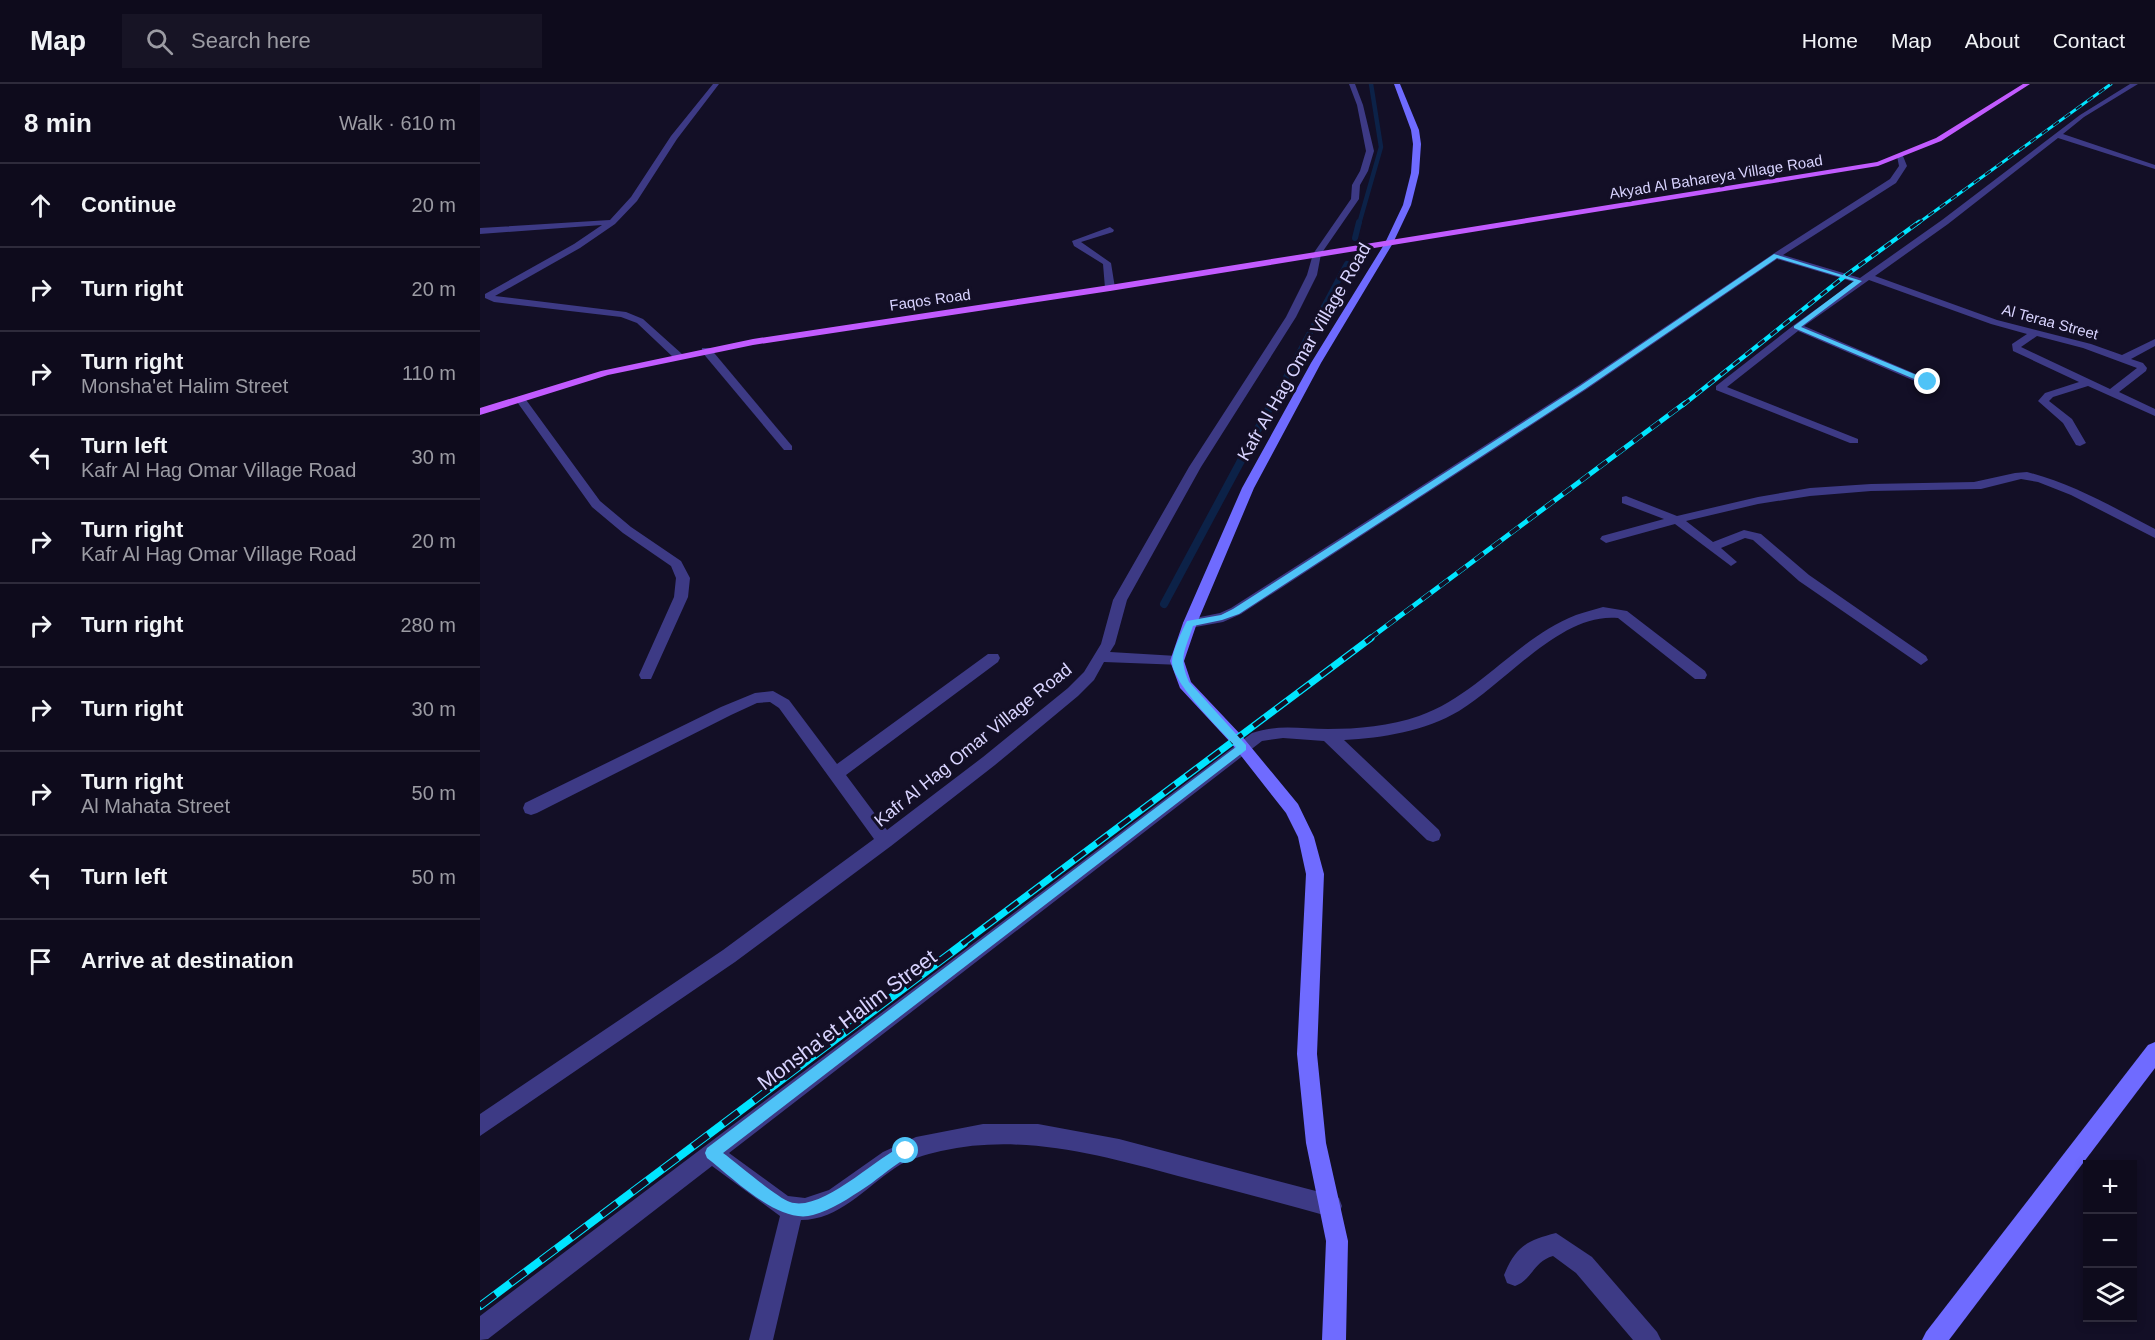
<!DOCTYPE html>
<html lang="en">
<head>
<meta charset="utf-8">
<style>
  :root { --surface:#0e0b1c; --page:#171425; --text:#f1f3f6; --muted:#9b9ba3; --line:#2e2b3b }
  body { margin:0; font-family:Helvetica,sans-serif; background:var(--page); color:var(--text) }
  .controls { position:absolute; right:18px; bottom:18px; display:grid; overflow:hidden; border-radius:0px; box-shadow:0 3px 9px #0003 }
  .controls button { width:54px; height:54px; display:grid; place-items:center; padding:0; border:0; border-bottom:2px solid var(--line); background:var(--surface); color:var(--text); font:30px sans-serif }
  .stop { position:absolute; width:18px; height:18px; margin:-14px; border:4px solid #4fc3f7; border-radius:50%; background:#fff }
  .stop.end { background:#4fc3f7; border-color:#fff; box-shadow:0 2px 6px #0008 }
  .list { margin:0; padding:0; list-style:none }
  h2 { display:flex; justify-content:space-between; align-items:center; height:78px; margin:0; padding:0 24px; font-size:26px }
  h2 small { font-size:20px; font-weight:400; color:var(--muted) }
  .list li { display:grid; grid-template-columns:39px 1fr auto; gap:18px; align-items:center; box-sizing:border-box; height:84px; padding:0 24px; border-top:2px solid var(--line) }
  .list b { display:block; font-size:22px; white-space:nowrap }
  .list p { margin:0; font-size:20px; white-space:nowrap; color:var(--muted) }
  .list em { font-size:20px; font-style:normal; color:var(--muted) }
  .icon { flex:none; width:33px; height:33px; fill:none; stroke:currentColor; stroke-width:2; stroke-linecap:round; stroke-linejoin:round }
  .map { position:relative; flex:none; width:1675px; height:1256px; overflow:hidden }
  header { display:flex; align-items:center; gap:36px; box-sizing:border-box; height:84px; padding:0 30px; background:var(--surface); border-bottom:2px solid var(--line) }
  header strong { font-size:28px }
  nav { display:flex; gap:33px; margin-inline-start:auto; font-size:21px }
  .search { width:420px; height:54px; background:var(--page); display:flex; align-items:center; gap:15px; box-sizing:border-box; padding:0 21px; border-radius:0px; color:var(--muted); font-size:22px }
  main { display:flex }
  aside { flex:1; background:var(--surface) }
  .map>svg:first-child { display:block }
  .lines { fill:none; stroke-linecap:round; stroke-linejoin:round }
  .stream-far2 { stroke:#0c2248; stroke-width:4.5 }
  .stream-far1 { stroke:#0c2248; stroke-width:6 }
  .stream { stroke:#0c2248; stroke-width:8 }
  .street { fill:#3d3a85; fill-rule:evenodd }
  .secondary { fill:#6f6bff; fill-rule:evenodd }
  .primary { fill:#c25bff; fill-rule:evenodd }
  .rail-far4-casing { stroke:#00e5ff; stroke-width:3 }
  .rail-far3-casing { stroke:#00e5ff; stroke-width:4.5 }
  .rail-far2-casing { stroke:#00e5ff; stroke-width:5 }
  .rail-far1-casing { stroke:#00e5ff; stroke-width:7 }
  .rail-casing { stroke:#00e5ff; stroke-width:8 }
  .rail-far4 { stroke:#130f26; stroke-width:2; stroke-dasharray:7; stroke-linecap:butt }
  .rail-far3 { stroke:#130f26; stroke-width:3; stroke-dasharray:8; stroke-linecap:butt }
  .rail-far2 { stroke:#130f26; stroke-width:4; stroke-dasharray:11; stroke-linecap:butt }
  .rail-far1 { stroke:#130f26; stroke-width:4.5; stroke-dasharray:14; stroke-linecap:butt }
  .rail { stroke:#130f26; stroke-width:6; stroke-dasharray:19; stroke-linecap:butt }
  .route { fill:#4fc3f7 }
  .labels { text-anchor:middle; stroke-width:6; stroke-linejoin:round; paint-order:stroke }
  .far-street-label { font-size:15px; fill:#d9d4ff; stroke:#130f26 }
  .street-label { font-size:18px; fill:#d9d4ff; stroke:#130f26 }
  .near-street-label { font-size:21px; fill:#d9d4ff; stroke:#130f26 }
</style>
</head>
<body>
<header>
<strong>Map</strong>
<div class="search"><svg class="icon" aria-label="search" viewBox="0 0 24 24"><circle cx="10" cy="10" r="6"/><path d="M15 15l6 6"/></svg>Search here</div>
<nav><a>Home</a><a>Map</a><a>About</a><a>Contact</a></nav>
</header>
<main>
<aside>
<h2>8 min<small>Walk · 610 m</small></h2>
<ul class="list">
<li><svg class="icon" aria-label="ahead" viewBox="0 0 24 24"><path d="M12 20V5M6 11l6-6 6 6"/></svg><div><b>Continue</b></div><em>20 m</em></li>
<li><svg class="icon" aria-label="right" viewBox="0 0 24 24"><path d="M7 20v-9h11M14 6l5 5-5 5"/></svg><div><b>Turn right</b></div><em>20 m</em></li>
<li><svg class="icon" aria-label="right" viewBox="0 0 24 24"><path d="M7 20v-9h11M14 6l5 5-5 5"/></svg><div><b>Turn right</b><p>Monsha'et Halim Street</p></div><em>110 m</em></li>
<li><svg class="icon" aria-label="left" viewBox="0 0 24 24"><path d="M17 20v-9H6M10 6l-5 5 5 5"/></svg><div><b>Turn left</b><p>Kafr Al Hag Omar Village Road</p></div><em>30 m</em></li>
<li><svg class="icon" aria-label="right" viewBox="0 0 24 24"><path d="M7 20v-9h11M14 6l5 5-5 5"/></svg><div><b>Turn right</b><p>Kafr Al Hag Omar Village Road</p></div><em>20 m</em></li>
<li><svg class="icon" aria-label="right" viewBox="0 0 24 24"><path d="M7 20v-9h11M14 6l5 5-5 5"/></svg><div><b>Turn right</b></div><em>280 m</em></li>
<li><svg class="icon" aria-label="right" viewBox="0 0 24 24"><path d="M7 20v-9h11M14 6l5 5-5 5"/></svg><div><b>Turn right</b></div><em>30 m</em></li>
<li><svg class="icon" aria-label="right" viewBox="0 0 24 24"><path d="M7 20v-9h11M14 6l5 5-5 5"/></svg><div><b>Turn right</b><p>Al Mahata Street</p></div><em>50 m</em></li>
<li><svg class="icon" aria-label="left" viewBox="0 0 24 24"><path d="M17 20v-9H6M10 6l-5 5 5 5"/></svg><div><b>Turn left</b></div><em>50 m</em></li>
<li><svg class="icon" aria-label="arrive" viewBox="0 0 24 24"><path d="M6 21V4h12l-3 4 3 4H6"/></svg><div><b>Arrive at destination</b></div></li>
</ul>
</aside>
<div class="map">
<svg width="1675" height="1256" viewBox="0 0 1675 1256">
  <rect width="100%" height="100%" fill="#130f26"/>
  <g class="lines">
    <polyline class="stream-far2" points="879,140 901,63 891,0"/>
    <g class="stream-far1">
      <polyline points="875,154 879,138"/>
      <polyline points="791,321 867,180"/>
    </g>
    <polyline class="stream" points="684,520 792,319"/>
    <g class="street">
      <polygon points="233,0 239,0 197,55 157,117 135,140 100,164 15,212 146,228 163,235 202,270 202,274 194,274 157,239 141,233 14,218 5,214 5,210 94,160 122,141 0,150 0,144 130,136 151,113 191,52"/>
      <polygon points="869,0 875,0 883,21 894,67 888,87 880,101 879,115 841,170 837,191 816,233 721,383 647,516 635,560 630,568 697,572 702,573 704,577 702,581 624,578 614,596 598,612 515,681 411,762 255,878 0,1052 0,1030 243,866 394,755 299,624 290,618 277,619 251,631 57,729 51,731 45,729 43,724 45,719 241,623 275,609 293,607 309,616 357,680 508,570 518,570 520,574 518,578 366,691 407,746 503,673 588,604 604,588 621,560 633,516 709,383 806,233 827,191 833,170 871,115 872,101 880,87 886,67 877,21"/>
      <path d="M 1650,0 L 1658,0 L 1604,33 L 1583,50 L 1675,81 L 1675,85 L 1578,54 L 1468,140 L 1395,192 L 1517,236 L 1611,260 L 1642,271 L 1675,255 L 1675,262 L 1651,275 L 1663,279 L 1667,284 L 1666,287 L 1639,308 L 1675,325 L 1675,332 L 1608,302 L 1573,313 L 1569,317 L 1592,335 L 1606,359 L 1600,362 L 1596,361 L 1583,339 L 1558,317 L 1565,309 L 1599,298 L 1533,267 L 1532,260 L 1547,250 L 1511,240 L 1389,196 L 1324,242 L 1452,297 L 1452,301 L 1444,301 L 1318,247 L 1247,303 L 1378,355 L 1378,359 L 1370,359 L 1236,306 L 1236,302 L 1314,241 L 1374,198 L 1297,175 L 1107,305 L 761,530 L 743,538 L 710,544 L 703,539 L 705,536 L 740,529 L 751,524 L 1099,301 L 1293,170 L 1410,95 L 1419,82 L 1417,72 L 1423,72 L 1427,82 L 1416,99 L 1303,171 L 1380,194 L 1462,136 L 1600,31 ZM 1557,252 L 1603,264 L 1657,284 L 1630,305 L 1541,263 Z"/>
      <polygon points="630,143 634,146 633,148 601,158 631,179 635,204 630,207 625,204 623,180 594,162 592,157"/>
      <polygon points="222,264 230,264 312,362 312,366 304,366 222,268"/>
      <polygon points="40,312 44,313 120,417 151,443 201,477 210,494 208,513 171,595 161,595 159,591 194,513 196,494 191,482 143,449 112,423 35,315"/>
      <path d="M 1547,388 C 1593,400 1633,423 1675,445 L 1675,454 L 1591,411 L 1558,398 L 1541,395 L 1501,405 L 1391,407 L 1330,412 L 1278,420 L 1206,437 L 1233,458 L 1264,446 L 1281,450 L 1329,491 L 1446,572 L 1448,576 L 1441,581 L 1319,497 L 1273,456 L 1265,454 L 1241,464 L 1257,478 L 1251,482 L 1195,440 L 1126,459 L 1120,455 L 1122,452 L 1184,435 L 1142,419 L 1142,413 L 1146,412 L 1197,432 L 1278,413 L 1330,404 L 1391,400 L 1494,398 L 1535,389 Z"/>
      <path d="M 1123,523 L 1147,527 L 1225,587 L 1227,591 L 1225,595 L 1215,595 L 1138,534 C 1081,528 1026,599 979,627 C 945,647 903,654 864,656 L 959,746 L 961,751 L 959,756 L 953,758 L 947,756 L 844,657 L 803,654 L 782,657 L 249,1069 L 308,1112 L 325,1114 L 349,1106 L 403,1068 L 436,1053 L 503,1040 L 558,1040 L 639,1055 L 851,1111 L 859,1114 L 862,1122 L 859,1130 L 851,1133 C 800,1119 749,1105 698,1092 C 620,1071 542,1049 461,1067 C 445,1071 428,1075 415,1084 C 385,1104 359,1136 321,1136 L 293,1256 L 269,1256 L 300,1132 L 232,1082 L 8,1255 L 0,1256 L 0,1232 L 772,649 C 798,640 821,645 848,645 C 878,645 910,642 939,632 C 999,611 1037,554 1096,531 C 1104,528 1114,526 1123,523 Z"/>
      <path d="M 1076,1149 L 1112,1173 L 1177,1248 L 1181,1256 L 1153,1256 L 1096,1189 L 1073,1172 C 1053,1178 1053,1195 1035,1202 L 1027,1199 L 1024,1191 C 1036,1162 1048,1156 1076,1149 Z"/>
    </g>
    <g class="secondary">
      <polygon points="914,0 920,0 939,46 941,60 939,89 931,121 913,159 841,279 774,404 717,539 704,577 711,598 761,651 818,720 834,753 844,790 837,970 846,1059 868,1157 866,1256 842,1256 846,1157 826,1059 817,970 826,790 818,753 806,729 751,659 700,604 690,577 703,539 762,404 831,279 905,159 923,121 931,89 933,60 931,46"/>
      <polygon points="1675,958 1675,984 1469,1256 1442,1256 1446,1248 1668,961"/>
    </g>
    <polygon class="primary" points="1543,0 1550,0 1461,57 1398,82 630,207 273,261 128,291 0,331 0,324 121,287 273,255 630,201 1397,78 1456,54"/>
    <defs>
      <polyline id="rail-far4" points="1437,140 1631,0"/>
      <polyline id="rail-far3" points="1203,321 1365,192 1439,138"/>
      <polyline id="rail-far2" points="889,555 1205,319"/>
      <polyline id="rail-far1" points="482,860 891,554"/>
      <polyline id="rail" points="0,1222 484,859"/>
    </defs>
    <use href="#rail-far4" class="rail-far4-casing"/>
    <use href="#rail-far3" class="rail-far3-casing"/>
    <use href="#rail-far2" class="rail-far2-casing"/>
    <use href="#rail-far1" class="rail-far1-casing"/>
    <use href="#rail" class="rail-casing"/>
    <use href="#rail-far4" class="rail-far4"/>
    <use href="#rail-far3" class="rail-far3"/>
    <use href="#rail-far2" class="rail-far2"/>
    <use href="#rail-far1" class="rail-far1"/>
    <use href="#rail" class="rail"/>
  </g>
  <path class="route" d="M 1294,170 L 1382,197 L 1321,243 L 1451,297 L 1451,300 L 1446,300 L 1314,244 L 1314,242 L 1374,197 L 1297,174 L 1105,305 L 759,530 L 742,536 L 713,542 C 705,567 698,573 709,598 L 766,661 L 766,666 L 243,1069 C 257,1079 296,1113 310,1118 C 342,1129 396,1073 426,1060 L 431,1062 L 433,1067 L 431,1072 C 414,1080 401,1093 386,1103 C 369,1114 352,1126 333,1131 C 299,1141 253,1094 227,1074 L 225,1069 L 227,1064 L 756,663 C 741,646 691,598 692,577 C 693,565 702,547 707,537 L 741,531 L 753,525 L 1100,302 Z"/>
  <g class="labels">
    <g class="far-street-label">
      <text transform="translate(1236 93) rotate(-9)" y="5">Akyad Al Bahareya Village Road</text>
      <text transform="translate(450 216) rotate(-8)" y="5">Faqos Road</text>
      <text transform="translate(1570 238) rotate(15)" y="5">Al Teraa Street</text>
    </g>
    <g class="street-label">
      <text transform="translate(824 268) rotate(-60)" y="6">Kafr Al Hag Omar Village Road</text>
      <text transform="translate(493 661) rotate(-39)" y="6">Kafr Al Hag Omar Village Road</text>
    </g>
    <g class="near-street-label">
      <text transform="translate(367 936) rotate(-37)" y="7">Monsha'et Halim Street</text>
    </g>
  </g>
</svg>
<div class="controls">
<button>+</button>
<button>−</button>
<button><svg class="icon" aria-label="layers" viewBox="0 0 24 24"><path d="M12 4l9 5-9 5-9-5zM3 14l9 5 9-5"/></svg></button>
</div>
<div class="stop" style="left:426px;top:1067px"></div>
<div class="stop end" style="left:1448px;top:298px"></div>
</div>
</main>
</body>
</html>
